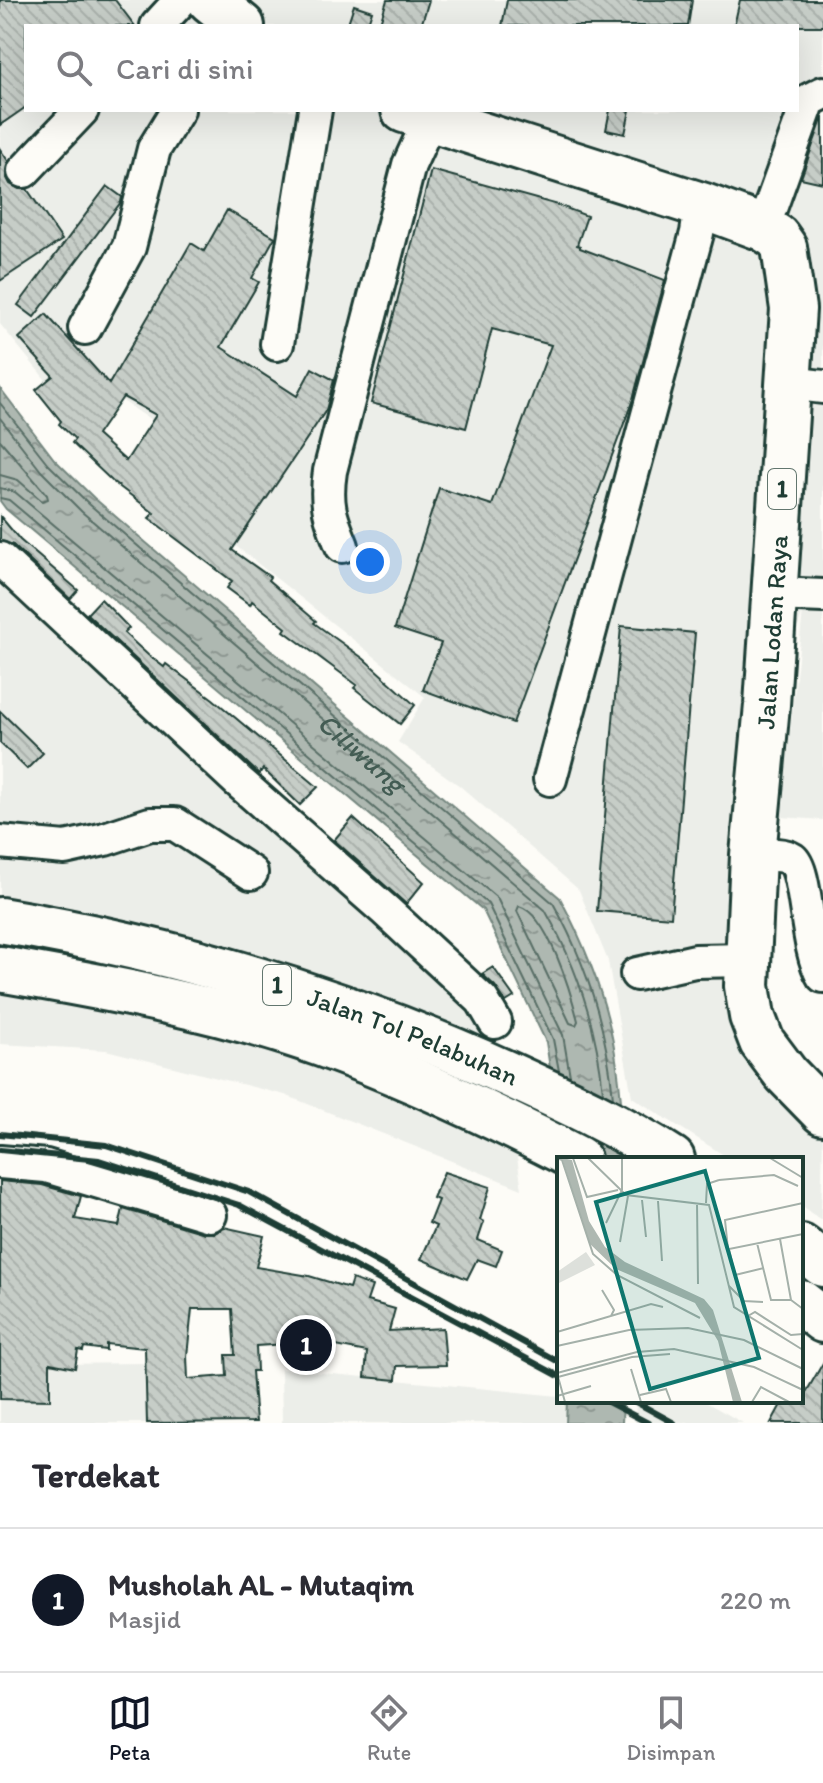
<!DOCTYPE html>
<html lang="id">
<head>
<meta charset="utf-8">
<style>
  :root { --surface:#fff; --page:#f7f7f7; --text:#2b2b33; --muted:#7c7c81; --line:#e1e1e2; --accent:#111827 }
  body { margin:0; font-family:Itim,sans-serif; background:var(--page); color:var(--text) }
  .you { position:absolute; left:370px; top:562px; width:28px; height:28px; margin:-20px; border:6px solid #fff; border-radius:50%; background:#1a73e8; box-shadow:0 0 0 12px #1a73e833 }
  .badge { display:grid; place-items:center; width:52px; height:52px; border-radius:50%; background:var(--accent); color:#fff; font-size:26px; font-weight:700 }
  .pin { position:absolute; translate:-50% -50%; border:4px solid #fff; box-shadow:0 2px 8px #0006 }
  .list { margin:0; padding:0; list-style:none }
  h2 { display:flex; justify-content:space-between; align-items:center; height:104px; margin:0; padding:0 32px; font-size:34px }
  h2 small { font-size:26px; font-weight:400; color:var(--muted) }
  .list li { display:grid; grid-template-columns:52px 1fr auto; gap:24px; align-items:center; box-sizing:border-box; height:144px; padding:0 32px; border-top:2px solid var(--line) }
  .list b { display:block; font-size:30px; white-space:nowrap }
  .list p { margin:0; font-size:26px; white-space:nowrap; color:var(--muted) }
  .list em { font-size:26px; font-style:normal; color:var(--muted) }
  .icon { flex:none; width:44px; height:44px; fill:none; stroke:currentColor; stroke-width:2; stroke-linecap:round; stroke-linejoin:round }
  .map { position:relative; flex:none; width:823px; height:1423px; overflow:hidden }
  .search { position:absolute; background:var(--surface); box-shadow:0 8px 32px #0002; left:24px; right:24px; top:24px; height:88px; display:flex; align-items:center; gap:20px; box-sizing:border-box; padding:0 28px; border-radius:0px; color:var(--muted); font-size:30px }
  .sheet { height:248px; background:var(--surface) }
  nav { display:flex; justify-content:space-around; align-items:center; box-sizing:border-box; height:112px; border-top:2px solid var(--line); background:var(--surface); font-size:22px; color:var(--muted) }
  nav a { display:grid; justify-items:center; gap:4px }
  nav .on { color:var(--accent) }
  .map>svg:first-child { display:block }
  .built { fill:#eceee9; fill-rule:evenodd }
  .water { fill:url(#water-ripples); stroke:#75877f; stroke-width:2 }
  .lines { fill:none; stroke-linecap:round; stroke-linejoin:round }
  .shore { stroke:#586e66; stroke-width:2 }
  .building { fill:url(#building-back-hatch); stroke:#1f3d34; stroke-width:2; fill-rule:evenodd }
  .minor-casing { stroke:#1f3d34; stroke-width:38 }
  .highway-casing { stroke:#1f3d34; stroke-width:50 }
  .minor { stroke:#fdfcf7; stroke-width:32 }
  .highway { stroke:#fdfcf7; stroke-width:44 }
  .rail { stroke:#1f3d34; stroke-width:6 }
  .labels { text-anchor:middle; stroke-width:6; stroke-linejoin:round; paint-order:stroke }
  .shield { fill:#fdfcf7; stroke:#62766e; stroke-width:2 }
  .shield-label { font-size:24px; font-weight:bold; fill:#1f3d34 }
  .street-label { font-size:26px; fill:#1f3d34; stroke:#fdfcf7 }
  .water-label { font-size:28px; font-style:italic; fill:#435c53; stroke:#fdfcf7 }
  .inset-road { fill:none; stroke:#a4b0a9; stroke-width:2 }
  .view { fill:#0f766e; fill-opacity:0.15; stroke:#0f766e; stroke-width:4 }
  .inset-edge { fill:none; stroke:#1f3d34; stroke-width:4 }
</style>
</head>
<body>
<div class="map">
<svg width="823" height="1423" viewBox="0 0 823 1423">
  <defs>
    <pattern id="water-ripples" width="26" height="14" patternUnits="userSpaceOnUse" patternTransform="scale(2)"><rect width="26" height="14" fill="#aeb8b1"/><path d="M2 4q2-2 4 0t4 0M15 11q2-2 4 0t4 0" fill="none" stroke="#8d9791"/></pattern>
    <pattern id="building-back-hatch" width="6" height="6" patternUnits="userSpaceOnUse" patternTransform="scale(2)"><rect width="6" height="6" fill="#c6cdc7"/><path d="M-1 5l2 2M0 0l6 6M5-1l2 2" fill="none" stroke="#aab1ac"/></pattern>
  </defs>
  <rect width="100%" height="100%" fill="#fdfcf7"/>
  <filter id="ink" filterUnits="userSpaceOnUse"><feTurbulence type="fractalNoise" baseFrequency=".0125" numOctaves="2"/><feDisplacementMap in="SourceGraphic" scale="16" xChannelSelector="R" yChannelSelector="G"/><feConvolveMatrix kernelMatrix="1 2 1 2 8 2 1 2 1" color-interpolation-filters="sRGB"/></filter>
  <g filter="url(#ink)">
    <g class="built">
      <path d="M 0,0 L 823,0 L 823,820 L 781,817 L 803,611 L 739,813 L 730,1015 L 823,1132 L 821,1220 L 801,1206 L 801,1159 L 730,1159 L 632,1097 L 608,961 L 579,890 L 460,786 L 398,742 L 425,697 L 152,479 L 180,439 L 76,370 L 54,390 L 0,324 ZM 26,26 L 797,26 L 797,110 L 26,110 Z"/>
      <polygon points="0,561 497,1032 522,1189 285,1095 106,1050 0,1044"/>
      <polygon points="150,1363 149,1423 0,1423 0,1372 48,1364"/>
      <polygon points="281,1369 559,1396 559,1401 567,1401 566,1423 282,1423"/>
      <polygon points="636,1401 704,1401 743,1423 635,1423"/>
    </g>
    <g class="water">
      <path d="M 0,388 L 54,459 L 94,498 L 560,898 C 608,988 622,1058 624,1159 L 564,1159 L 546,1042 L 483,910 L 6,509 L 0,501 Z"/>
      <polygon points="567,1401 623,1401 622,1423 566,1423"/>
    </g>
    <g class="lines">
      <g class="shore">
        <path d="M 0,403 L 48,464 L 89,504 L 553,903 C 587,964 607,1029 613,1098"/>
        <path id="s1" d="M 0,418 L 41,471 L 82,512 L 545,910 C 577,966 597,1028 603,1092"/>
        <polyline points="0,440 47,495 48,499 42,501 18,480 0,475"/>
        <polyline points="0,488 15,492 497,898 563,1035 570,1076"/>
        <polyline points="0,498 9,500 488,904 553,1039 559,1071"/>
        <path d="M 519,906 C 548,914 571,993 578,1021 L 576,1025 L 570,1023 L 517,911 Z"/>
      </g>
    </g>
    <g class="building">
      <polygon points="0,0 115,0 135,26 26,26 26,107 0,125"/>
      <polygon points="387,0 429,0 421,26 379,26"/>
      <polygon points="507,0 692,0 688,26 502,26"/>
      <polygon points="740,0 823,0 823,26 734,26"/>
      <polygon points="354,5 372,11 367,26 347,26"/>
      <polygon points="610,110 630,110 625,134 606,130"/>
      <polygon points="823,117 823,183 801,178"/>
      <polygon points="0,149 8,161 6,176 10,184 19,189 27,189 62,240 0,281"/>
      <polygon points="431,170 558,205 587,216 577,245 580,246 580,248 665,280 633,399 513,723 423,690 441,643 395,628 439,488 492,505 551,345 492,329 466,428 371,403"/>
      <polygon points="107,186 122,197 121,202 34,317 18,305"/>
      <path d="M 227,210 L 275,237 L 252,278 L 259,282 L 221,347 L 297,396 L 312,368 L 334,380 L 326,410 L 232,550 L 270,577 L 268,580 L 316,621 L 314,623 L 364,659 L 415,705 L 400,724 L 354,688 L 357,685 L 284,631 L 286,628 L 252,601 L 250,605 L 227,588 L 232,581 L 149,518 L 154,513 L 112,481 L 72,443 L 75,439 L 59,424 L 61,421 L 36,390 L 53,376 L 19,338 L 46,314 L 109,384 L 191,243 L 204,251 ZM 123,397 L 156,415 L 126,461 L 97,435 Z"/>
      <polygon points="0,516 20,540 78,590 70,599 13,545 0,541"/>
      <polygon points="101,599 129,628 124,633 148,655 164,667 166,664 213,699 318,787 300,805 263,769 259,774 87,614"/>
      <polygon points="621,626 695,633 671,917 597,911"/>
      <polygon points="0,711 43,753 27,769 0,743"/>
      <polygon points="353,818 424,882 406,904 334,840"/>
      <polygon points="493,967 514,997 506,1002 495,986 482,974"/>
      <polygon points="444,1172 490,1187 480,1220 484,1222 478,1240 502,1250 496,1266 477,1259 467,1279 421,1259 436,1226 429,1223 438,1200 433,1198"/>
      <path d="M 0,1181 L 42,1185 L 81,1196 L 75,1219 L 119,1226 L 123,1209 L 205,1233 L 215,1233 L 224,1227 L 264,1236 L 256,1267 L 309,1276 L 349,1288 L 352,1279 L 372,1286 L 367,1301 L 395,1309 L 389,1331 L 443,1328 L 446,1365 L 397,1366 L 396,1380 L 365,1377 L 367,1352 L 331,1345 L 308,1367 L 286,1344 L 256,1346 L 257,1371 L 252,1371 L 256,1422 L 147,1423 L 145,1348 L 106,1344 L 106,1350 L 84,1347 L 83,1351 L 78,1350 L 75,1368 L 50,1363 L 50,1400 L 0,1399 ZM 192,1309 L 232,1309 L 235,1355 L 226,1355 L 227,1376 L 188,1379 L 187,1356 Z"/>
      <polygon points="823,1363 823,1423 771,1423 783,1401 801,1401"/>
    </g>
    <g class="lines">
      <defs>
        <g id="minor">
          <polyline points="157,26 181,0"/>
          <polyline points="24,171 82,110"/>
          <polyline points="763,228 809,100 823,93"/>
          <polyline points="85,328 129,247 154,149 178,110"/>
          <polyline points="277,344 315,110"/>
          <polyline points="789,383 823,387"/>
          <path d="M 342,546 C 330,517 325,503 330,471 L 409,165 L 430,119"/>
          <polyline points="0,559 238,781 386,911 482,1000 495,1022"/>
          <polyline points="775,594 823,596"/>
          <polyline points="550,779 697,233 701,205"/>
          <polyline points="0,842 65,848 105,839 150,824 175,824 251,873"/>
          <path d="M 753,855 C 763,855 783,853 792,859 C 807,870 806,950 823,976"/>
          <polyline points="637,974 695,961 748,960"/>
          <polyline points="0,1162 46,1166 210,1215"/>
        </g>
        <g id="highway">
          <polyline points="210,0 242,26"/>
          <polyline points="404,110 701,205 763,228 777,237 784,247 793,309 767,705 753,855 747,986 752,1016 762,1042 786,1074 823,1112"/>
          <path id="s2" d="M 0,920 C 176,949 348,1001 510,1075 C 565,1100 621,1126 672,1159"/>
          <path d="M 0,969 C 109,988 220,1008 324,1045 C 412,1077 495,1116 578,1159"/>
          <polyline points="801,1247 823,1264"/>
          <polyline points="801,1303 823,1320"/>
        </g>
      </defs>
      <use href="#minor" class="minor-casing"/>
      <use href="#highway" class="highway-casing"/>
      <use href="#minor" class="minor"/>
      <use href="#highway" class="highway"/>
      <g class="rail">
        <polyline points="0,1134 106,1145 249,1192 559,1362"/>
        <polyline points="0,1150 99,1160 239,1205 559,1376"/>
        <polyline points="606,1401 648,1423"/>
        <polyline points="634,1401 674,1423"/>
      </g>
    </g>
  </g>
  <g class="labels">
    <g class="shield">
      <rect x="768" y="469" width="28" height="40" rx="6"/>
      <rect x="263" y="965" width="28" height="40" rx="6"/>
    </g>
    <g class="shield-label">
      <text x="782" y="497">1</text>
      <text x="277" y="993">1</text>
    </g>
    <g class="street-label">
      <text transform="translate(772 632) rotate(-86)" y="9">Jalan Lodan Raya</text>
      <text dy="9" stroke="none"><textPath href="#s2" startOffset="430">Jalan Tol Pelabuhan</textPath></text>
    </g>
    <g class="water-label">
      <text dy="10" stroke="none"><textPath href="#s1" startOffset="494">Ciliwung</textPath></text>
    </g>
  </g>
  <g transform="translate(557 1157)">
    <rect width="246" height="246" fill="#fdfcf7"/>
    <path d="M 29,95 L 38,108 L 0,127 L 0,115 Z" fill="#dde0db"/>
    <path d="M 5,1 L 15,3 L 32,64 L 48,90 L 68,105 L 147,142 L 156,153 L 185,245 L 176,245 L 161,184 L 138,146 L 59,112 L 32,86 Z" fill="#aeb8b1"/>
    <path class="inset-road" d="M 0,1 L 5,3 L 36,97 L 60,118 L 143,161M 16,1 L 30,40 L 61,33M 31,1 L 69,38 L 152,48 L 177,150 L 246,193M 213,1 L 246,21M 162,23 L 217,18 L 241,29M 85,43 L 89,80M 101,44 L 105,104M 140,46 L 141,127M 149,46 L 150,27 L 162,23M 49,66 L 65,33 L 65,1M 223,82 L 234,143 L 246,152M 63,85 L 71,39M 200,86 L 214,143 L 234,143M 171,92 L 168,63 L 246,46M 207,111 L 178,118 L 172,92 L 246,77M 172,129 L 187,144 L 206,145M 45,133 L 57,153 L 54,159M 191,159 L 198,155 L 234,178 L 246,177M 0,175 L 94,147 L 106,150M 0,189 L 72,173 L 131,171 L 187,183 L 246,212M 74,212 L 84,245M 0,216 L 8,245M 0,216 L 80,195 L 117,192 L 197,210 L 246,233M 1,220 L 75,200 L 113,197M 83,238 L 109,232 L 114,245M 0,239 L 34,229M 195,245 L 204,230 L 232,245"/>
    <path class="view" d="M 148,14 L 202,201 L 93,232 L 39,45 Z"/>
    <rect width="246" height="246" class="inset-edge"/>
  </g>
</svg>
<div class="you"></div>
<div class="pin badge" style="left:306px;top:1345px">1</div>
<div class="search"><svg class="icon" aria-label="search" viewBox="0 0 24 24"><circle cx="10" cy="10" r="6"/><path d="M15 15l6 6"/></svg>Cari di sini</div>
</div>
<section class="sheet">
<h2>Terdekat<small></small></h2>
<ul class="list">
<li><span class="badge">1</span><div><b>Musholah AL - Mutaqim</b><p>Masjid</p></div><em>220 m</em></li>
</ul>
</section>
<nav>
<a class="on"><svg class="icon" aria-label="map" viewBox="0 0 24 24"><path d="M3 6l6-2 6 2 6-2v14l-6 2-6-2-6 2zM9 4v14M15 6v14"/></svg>Peta</a>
<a><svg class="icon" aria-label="directions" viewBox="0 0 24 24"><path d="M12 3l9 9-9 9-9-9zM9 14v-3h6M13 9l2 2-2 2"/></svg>Rute</a>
<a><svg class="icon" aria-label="saved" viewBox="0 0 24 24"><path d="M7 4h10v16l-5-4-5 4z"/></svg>Disimpan</a>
</nav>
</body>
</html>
